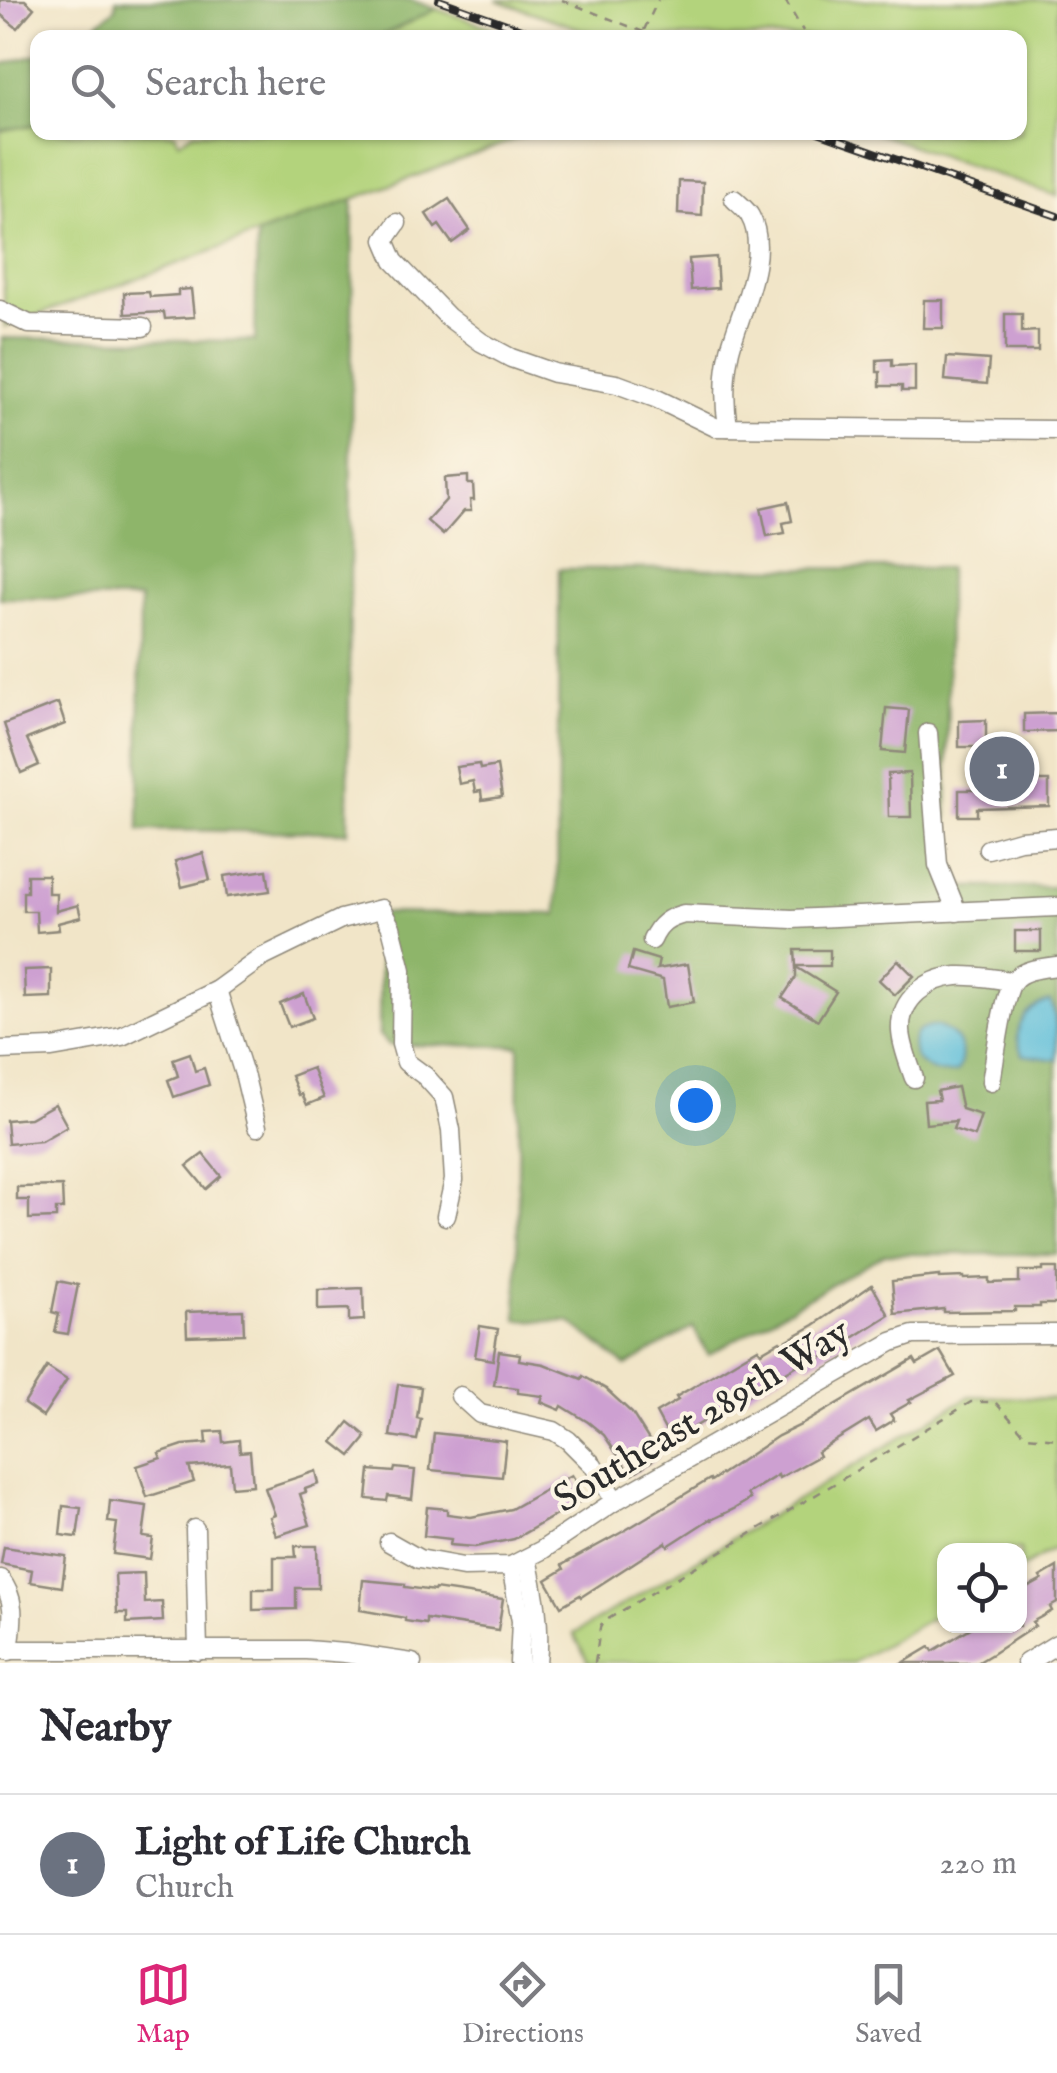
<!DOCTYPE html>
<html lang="en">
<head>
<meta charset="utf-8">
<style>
  :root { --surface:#fff; --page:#f7f7f7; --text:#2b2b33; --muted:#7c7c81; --line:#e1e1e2; --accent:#db2777 }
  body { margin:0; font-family:"IM FELL English",serif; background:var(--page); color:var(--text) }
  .controls { position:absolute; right:30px; bottom:30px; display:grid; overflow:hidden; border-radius:20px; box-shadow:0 2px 8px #0004 }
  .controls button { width:90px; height:90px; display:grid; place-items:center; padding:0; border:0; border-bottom:2px solid var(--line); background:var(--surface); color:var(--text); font:50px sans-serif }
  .you { position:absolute; left:695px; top:1105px; width:35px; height:35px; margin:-25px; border:8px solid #fff; border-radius:50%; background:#1a73e8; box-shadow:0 0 0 15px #1a73e833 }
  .badge { display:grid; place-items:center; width:65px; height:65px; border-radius:50%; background:var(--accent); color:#fff; font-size:32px; font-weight:700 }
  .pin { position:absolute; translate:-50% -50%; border:5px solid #fff; box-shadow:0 2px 10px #0006 }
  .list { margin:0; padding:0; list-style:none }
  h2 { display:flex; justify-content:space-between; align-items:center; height:130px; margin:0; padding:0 40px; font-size:42px }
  h2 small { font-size:32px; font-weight:400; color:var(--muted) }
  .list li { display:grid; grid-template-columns:65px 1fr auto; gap:30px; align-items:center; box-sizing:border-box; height:140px; padding:0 40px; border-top:2px solid var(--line) }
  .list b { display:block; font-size:38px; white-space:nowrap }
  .list p { margin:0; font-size:32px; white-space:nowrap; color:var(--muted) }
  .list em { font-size:32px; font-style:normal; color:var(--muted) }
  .icon { flex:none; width:55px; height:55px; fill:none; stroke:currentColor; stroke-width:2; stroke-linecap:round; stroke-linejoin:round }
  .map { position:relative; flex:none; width:1057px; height:1663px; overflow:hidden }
  .search { position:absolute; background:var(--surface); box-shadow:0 2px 8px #0004; left:30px; right:30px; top:30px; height:110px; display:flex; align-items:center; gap:25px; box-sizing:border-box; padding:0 35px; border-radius:20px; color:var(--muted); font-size:38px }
  .sheet { height:270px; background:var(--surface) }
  nav { display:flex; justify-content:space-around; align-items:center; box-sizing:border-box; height:140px; border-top:2px solid var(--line); background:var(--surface); font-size:28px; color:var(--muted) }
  nav a { display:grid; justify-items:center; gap:5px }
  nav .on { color:var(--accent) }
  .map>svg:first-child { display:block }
  .green { fill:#b3d37b; stroke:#6f7f53; stroke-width:2.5 }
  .forest { fill:#8eb56b; stroke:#5c704b; stroke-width:2.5 }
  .water { fill:#5bbdd9; stroke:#437482; stroke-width:2.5 }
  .building { fill:#cda0d1 }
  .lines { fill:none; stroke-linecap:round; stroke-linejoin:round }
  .minor-casing { stroke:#8e887a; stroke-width:21 }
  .path { stroke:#8e887a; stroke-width:2.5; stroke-dasharray:8 8; stroke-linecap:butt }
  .minor { stroke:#fff; stroke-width:18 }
  .rail-casing { stroke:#2b2b2b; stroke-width:8 }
  .rail { stroke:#fcf5e5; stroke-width:4; stroke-dasharray:11; stroke-linecap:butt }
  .labels { text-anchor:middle; stroke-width:8; stroke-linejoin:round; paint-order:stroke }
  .street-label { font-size:40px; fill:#2b2b2b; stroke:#fcf5e5 }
</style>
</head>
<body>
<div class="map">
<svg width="1057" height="1663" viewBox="0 0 1057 1663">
  <rect width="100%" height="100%" fill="#fcf5e5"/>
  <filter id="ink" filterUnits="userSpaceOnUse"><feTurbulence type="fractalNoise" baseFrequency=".01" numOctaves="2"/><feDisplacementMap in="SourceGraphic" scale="20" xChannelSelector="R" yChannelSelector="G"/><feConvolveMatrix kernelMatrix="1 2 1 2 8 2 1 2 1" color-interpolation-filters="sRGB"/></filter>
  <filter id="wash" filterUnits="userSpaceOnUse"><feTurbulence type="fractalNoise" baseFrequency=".0048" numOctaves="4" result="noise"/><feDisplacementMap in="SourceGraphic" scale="40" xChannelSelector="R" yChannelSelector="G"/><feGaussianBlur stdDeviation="2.25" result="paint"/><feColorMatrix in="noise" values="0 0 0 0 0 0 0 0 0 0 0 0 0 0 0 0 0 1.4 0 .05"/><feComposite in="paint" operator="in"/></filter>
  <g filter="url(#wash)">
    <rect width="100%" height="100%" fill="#f1e5c8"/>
    <g class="green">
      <polygon points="496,0 1057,0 1057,196 875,133 1020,132 1020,38 604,37"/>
      <polygon points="436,9 520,37 379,38"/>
      <polygon points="37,124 38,132 175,133 179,142 194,132 533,133 5,327 0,131"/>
      <polygon points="970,1396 1057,1399 1057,1547 1020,1569 1020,1550 944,1550 944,1611 852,1663 588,1662 574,1634"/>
    </g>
    <g class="forest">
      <polygon points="116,0 411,0 436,9 379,37 81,37 115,9"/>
      <polygon points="37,55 37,124 0,131 0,65"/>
      <polygon points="353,199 348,832 139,830 140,599 0,598 2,338 255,341 257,234"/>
      <polygon points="948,568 947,848 962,887 1057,887 1057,1254 885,1254 708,1355 693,1327 626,1366 570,1322 517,1320 519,1046 389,1045 379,1035 380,913 557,914 559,569"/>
    </g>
    <g class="water">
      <path d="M 1050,1001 C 1057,1014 1057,1042 1057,1060 L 1023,1055 C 1009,1031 1025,1008 1050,1001 Z"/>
      <path d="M 937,1026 C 959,1035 968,1050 957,1072 C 939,1076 930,1071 916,1059 C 909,1037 914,1028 937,1026 Z"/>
    </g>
    <g id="blocks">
      <g class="building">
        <polygon points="0,0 25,0 34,8 17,28 0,14"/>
        <polygon points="679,181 703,182 702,216 678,214"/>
        <polygon points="449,199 470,230 452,243 439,225 435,228 426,214"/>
        <polygon points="716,257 718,288 691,290 689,259"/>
        <polygon points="191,289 194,317 165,319 164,312 125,314 124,293 149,292 150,297 178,295 178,290"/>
        <polygon points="924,300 943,300 943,328 923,328"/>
        <polygon points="1005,314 1022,314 1022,332 1038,331 1038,351 1005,351"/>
        <polygon points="947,357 989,360 987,384 945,380"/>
        <polygon points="892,359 892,366 915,365 915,391 902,391 902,386 880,386 880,372 877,372 877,360"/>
        <polygon points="468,476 468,484 473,484 474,500 470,500 471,511 464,511 443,535 427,521 446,500 445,478"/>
        <polygon points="788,502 792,521 783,523 785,533 767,536 761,508"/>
        <polygon points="58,703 65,724 27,739 39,765 21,773 4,724"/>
        <polygon points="886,708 909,710 905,753 882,751"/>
        <polygon points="1057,713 1057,731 1024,732 1024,714"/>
        <polygon points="986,720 986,747 959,747 959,721"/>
        <polygon points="1027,750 1027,781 1049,781 1049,806 977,808 977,816 959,816 959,790 981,790 981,751"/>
        <polygon points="479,764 480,769 497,766 502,797 482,800 481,791 475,792 473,781 459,784 456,767"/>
        <polygon points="910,773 911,817 889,817 888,774"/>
        <polygon points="203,853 210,880 182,887 175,861"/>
        <polygon points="267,870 270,891 227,897 224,876"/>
        <polygon points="27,875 48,875 48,893 56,893 56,911 78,905 81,917 58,923 59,930 37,932 36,911 23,911 23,892 27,892"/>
        <rect x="1015" y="931" width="26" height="20"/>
        <polygon points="795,950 830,950 830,966 796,966"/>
        <polygon points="633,952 659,960 657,969 688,964 694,1002 667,1007 663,980 628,970"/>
        <polygon points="898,960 914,976 895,995 879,980"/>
        <polygon points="796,967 836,992 818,1020 782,998 796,977"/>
        <polygon points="51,969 51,997 25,998 24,970"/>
        <polygon points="304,994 313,1018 289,1027 280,1004"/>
        <polygon points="190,1053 195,1071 204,1068 209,1085 174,1097 168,1080 178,1076 173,1059"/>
        <polygon points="312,1068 324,1098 307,1105 302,1094 299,1095 291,1076"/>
        <polygon points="957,1087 962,1109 981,1115 974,1136 953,1129 956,1121 926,1124 924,1101 939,1100 937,1091"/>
        <polygon points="55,1104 67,1126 41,1141 8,1144 6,1120 30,1118"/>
        <polygon points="203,1154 221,1176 206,1189 187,1166"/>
        <polygon points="62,1186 63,1209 56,1209 56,1218 29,1219 29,1200 17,1200 17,1187"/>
        <polygon points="1043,1268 1057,1268 1057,1304 1040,1304 1040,1307 1015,1307 1015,1311 944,1312 944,1309 895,1314 892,1281 939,1276 939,1278 964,1277 964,1279 989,1278 989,1283 1019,1282 1019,1271 1043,1271"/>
        <polygon points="58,1281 78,1285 68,1334 55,1332 59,1314 52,1312"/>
        <polygon points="872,1285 889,1315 826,1355 808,1365 806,1360 671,1441 656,1413 678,1400 676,1397 736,1361 758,1348 761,1352 780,1341 782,1343 814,1325"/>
        <polygon points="363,1288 364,1320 349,1321 349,1309 318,1310 318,1290"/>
        <polygon points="243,1310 244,1334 187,1336 186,1312"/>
        <polygon points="480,1326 498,1329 493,1360 475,1357"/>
        <polygon points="499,1351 520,1354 519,1360 544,1364 582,1379 583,1376 606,1389 632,1413 659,1456 631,1475 604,1435 588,1422 562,1406 560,1410 541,1402 543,1396 518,1393 518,1388 494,1385"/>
        <polygon points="940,1351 955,1376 909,1400 911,1402 890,1414 894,1420 876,1431 869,1420 817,1452 819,1456 779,1478 778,1475 747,1494 750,1499 734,1509 711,1520 710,1519 668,1546 666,1542 581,1597 580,1595 561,1606 546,1580 564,1569 562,1565 624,1531 710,1479 711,1481 778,1436 803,1424 914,1359 917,1364"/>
        <polygon points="47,1367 67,1380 43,1417 24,1404"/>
        <polygon points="398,1384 421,1387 417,1418 421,1419 417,1440 390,1436"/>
        <polygon points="349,1422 365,1435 365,1439 351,1456 333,1442"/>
        <polygon points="222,1431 223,1442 239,1440 240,1452 250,1451 253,1485 232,1487 230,1464 189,1467 194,1482 147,1497 137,1466 161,1458 159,1453 183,1445 207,1443 206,1432"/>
        <polygon points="434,1433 506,1441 502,1477 430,1470"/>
        <polygon points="395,1468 415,1470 412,1499 388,1496 387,1501 367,1499 370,1470 394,1472"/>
        <polygon points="316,1471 319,1484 305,1489 306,1492 300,1494 310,1525 276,1536 270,1517 275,1515 265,1488"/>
        <polygon points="572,1475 586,1498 514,1539 475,1547 450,1545 451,1539 424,1536 427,1507 447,1509 447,1514 471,1517 511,1509"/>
        <polygon points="110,1501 147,1506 143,1537 153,1538 150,1559 113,1554 117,1523 108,1522"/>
        <polygon points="63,1506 81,1508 77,1537 60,1535"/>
        <polygon points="295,1546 317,1546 318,1588 296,1588 296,1609 253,1610 253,1589 274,1589 274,1557 296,1557"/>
        <polygon points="4,1547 66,1556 62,1587 30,1582 32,1570 1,1564"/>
        <polygon points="1057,1567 1057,1603 1050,1607 1052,1611 1032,1622 1035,1626 992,1654 977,1663 903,1663 930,1647 933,1651 974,1626 1020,1626 1020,1592 1042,1580 1040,1577"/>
        <polygon points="144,1573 145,1603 162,1602 163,1621 127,1623 127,1613 117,1613 115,1574"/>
        <polygon points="363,1580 405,1584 405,1587 434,1591 435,1589 503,1599 498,1630 426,1619 426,1624 405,1621 405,1618 360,1610"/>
      </g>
    </g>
  </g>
  <g filter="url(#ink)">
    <use href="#blocks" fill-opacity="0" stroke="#8e887a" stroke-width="2.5"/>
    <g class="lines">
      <defs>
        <g id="minor">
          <polyline points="397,223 385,240 394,261 448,317 481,342 511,358 554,373 617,384 655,398 715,427 1057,430"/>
          <polyline points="0,310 29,324 143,327"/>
          <path d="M 728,427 C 724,402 724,376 730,350 C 739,314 771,253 750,216 C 747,210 739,204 734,199"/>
          <polyline points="928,733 938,865 957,912"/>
          <polyline points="988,849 1020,840 1057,837"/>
          <path d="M 652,940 C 659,924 668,918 684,914 L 792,919 L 1057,907"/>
          <polyline points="217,990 245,1077 257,1127"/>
          <polyline points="0,1050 52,1048 122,1036 217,990 261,958 341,919 381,909 391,927 402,970 401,1044 406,1062 425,1076 444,1097 451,1130 454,1180 446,1216"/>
          <path d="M 914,1078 C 909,1063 902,1047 901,1031 C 899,999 928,978 957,976 C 976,975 995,979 1013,981"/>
          <path d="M 991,1082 C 995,1061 1002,997 1013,981 C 1022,969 1043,968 1057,966"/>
          <polyline points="460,1396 480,1414 554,1431 568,1440 593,1465 615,1501"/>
          <polyline points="195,1529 198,1651"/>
          <polyline points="389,1542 419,1559 463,1567 511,1566 542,1550 615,1501 892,1342 913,1335 1057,1334"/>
          <path d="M 527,1558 C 535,1596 541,1624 537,1663"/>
          <polyline points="511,1566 521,1621 519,1663"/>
          <path d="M 0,1579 C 18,1601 12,1624 9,1651"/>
          <polyline points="0,1650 306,1650 345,1653 412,1663"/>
          <polyline points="1026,1663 1057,1644"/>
        </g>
      </defs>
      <use href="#minor" class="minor-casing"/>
      <g class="path">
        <polyline points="562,0 659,38"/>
        <polyline points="785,0 803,31"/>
        <polyline points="644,30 658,0"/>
        <polyline points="595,1663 600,1628 603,1622 971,1402 995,1402 1026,1436 1057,1439"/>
      </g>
      <use href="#minor" class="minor"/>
      <defs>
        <g id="rail">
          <polyline points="439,0 546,38"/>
          <polyline points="818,132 1057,216"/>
        </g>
      </defs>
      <use href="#rail" class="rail-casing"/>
      <use href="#rail" class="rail"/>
    </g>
  </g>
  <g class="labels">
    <g class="street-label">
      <text transform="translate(701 1414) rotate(-31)" y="14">Southeast 289th Way</text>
    </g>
  </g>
</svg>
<div class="controls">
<button><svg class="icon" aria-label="locate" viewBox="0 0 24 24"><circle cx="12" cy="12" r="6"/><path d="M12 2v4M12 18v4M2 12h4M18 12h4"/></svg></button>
</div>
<div class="you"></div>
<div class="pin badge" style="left:1002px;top:769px;background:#6b7280">1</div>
<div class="search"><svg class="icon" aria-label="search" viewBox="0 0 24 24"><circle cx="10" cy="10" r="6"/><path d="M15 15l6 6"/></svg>Search here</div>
</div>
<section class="sheet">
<h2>Nearby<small></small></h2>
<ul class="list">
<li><span class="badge" style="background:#6b7280">1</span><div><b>Light of Life Church</b><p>Church</p></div><em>220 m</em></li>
</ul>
</section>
<nav>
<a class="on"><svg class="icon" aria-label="map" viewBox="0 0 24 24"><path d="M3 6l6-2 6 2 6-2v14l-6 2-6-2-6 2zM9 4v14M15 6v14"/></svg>Map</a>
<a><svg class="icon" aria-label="directions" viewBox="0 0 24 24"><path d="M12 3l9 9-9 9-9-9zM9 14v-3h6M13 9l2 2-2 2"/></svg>Directions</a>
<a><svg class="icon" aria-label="saved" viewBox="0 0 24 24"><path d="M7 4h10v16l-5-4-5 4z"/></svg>Saved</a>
</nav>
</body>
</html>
